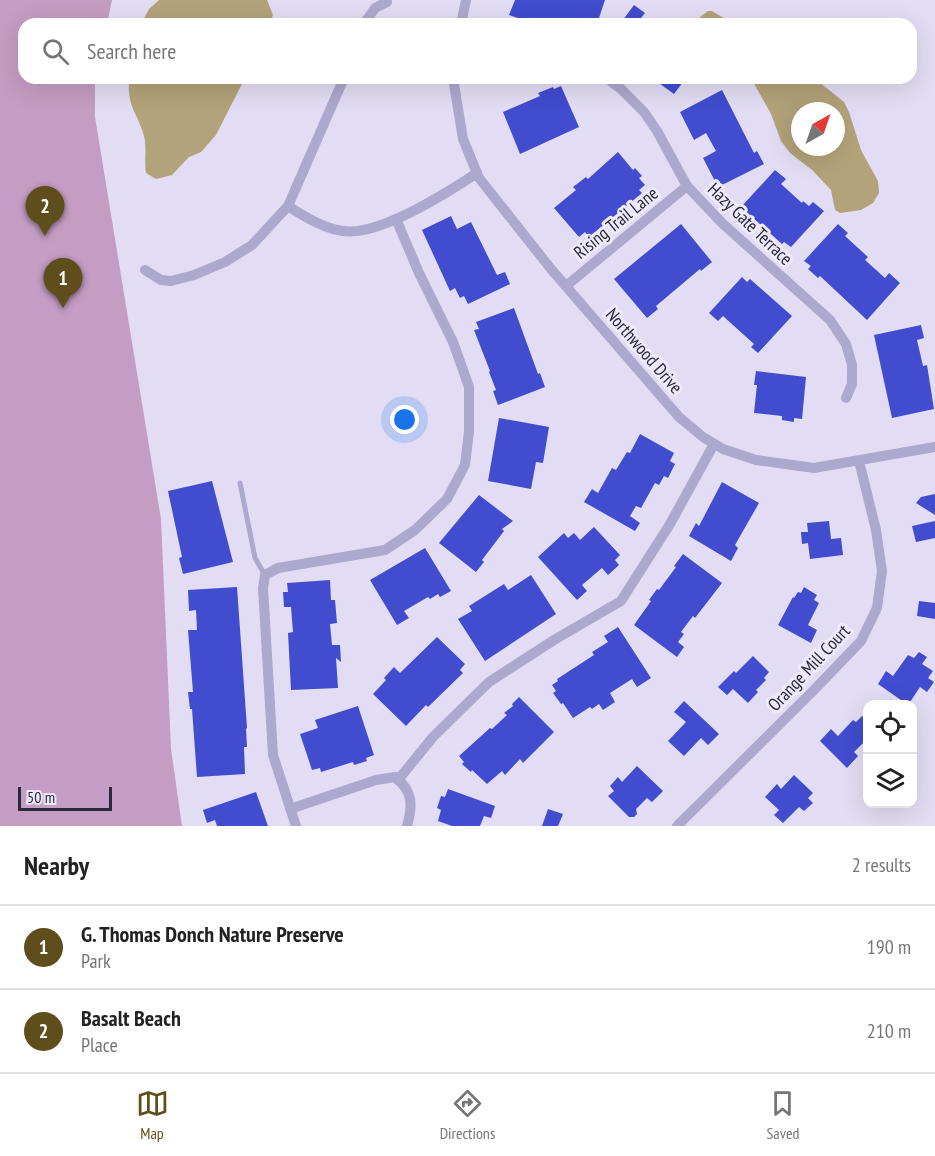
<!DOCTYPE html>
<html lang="en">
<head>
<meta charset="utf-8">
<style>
  :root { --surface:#fff; --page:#f6f6f6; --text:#222; --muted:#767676; --line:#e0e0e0; --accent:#5f4d1b }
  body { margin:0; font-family:"PT Sans Narrow",sans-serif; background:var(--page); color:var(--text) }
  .controls { position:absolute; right:18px; bottom:18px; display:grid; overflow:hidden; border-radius:12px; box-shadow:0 6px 24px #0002 }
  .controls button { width:54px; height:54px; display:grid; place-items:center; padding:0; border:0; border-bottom:2px solid var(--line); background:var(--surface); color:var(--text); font:30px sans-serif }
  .compass { position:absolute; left:791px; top:102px; width:54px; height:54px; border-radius:50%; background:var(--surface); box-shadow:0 6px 24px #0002; rotate:40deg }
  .scale { position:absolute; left:18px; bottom:15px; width:94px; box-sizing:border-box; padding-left:6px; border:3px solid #29293a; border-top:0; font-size:16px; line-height:21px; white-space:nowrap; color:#29293a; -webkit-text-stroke:4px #eeeafb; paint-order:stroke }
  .you { position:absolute; left:405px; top:420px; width:21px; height:21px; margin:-15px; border:4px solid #fff; border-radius:50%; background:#1a73e8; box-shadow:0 0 0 9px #1a73e833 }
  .badge { display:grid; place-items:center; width:39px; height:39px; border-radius:50%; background:var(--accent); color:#fff; font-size:20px; font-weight:700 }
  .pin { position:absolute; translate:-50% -50px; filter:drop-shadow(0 2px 3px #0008) }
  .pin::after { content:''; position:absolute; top:32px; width:21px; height:18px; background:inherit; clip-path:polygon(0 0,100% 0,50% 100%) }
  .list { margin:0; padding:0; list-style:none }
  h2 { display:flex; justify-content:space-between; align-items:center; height:78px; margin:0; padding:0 24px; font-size:26px }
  h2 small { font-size:20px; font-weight:400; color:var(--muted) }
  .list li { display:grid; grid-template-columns:39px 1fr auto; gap:18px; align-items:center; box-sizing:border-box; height:84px; padding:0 24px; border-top:2px solid var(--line) }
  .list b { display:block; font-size:22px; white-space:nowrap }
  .list p { margin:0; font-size:20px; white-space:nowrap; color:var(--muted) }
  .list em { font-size:20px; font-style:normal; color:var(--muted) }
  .icon { flex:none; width:33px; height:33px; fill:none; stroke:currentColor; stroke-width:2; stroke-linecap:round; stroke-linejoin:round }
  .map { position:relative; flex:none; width:935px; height:826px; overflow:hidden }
  .search { position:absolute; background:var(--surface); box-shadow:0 6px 24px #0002; left:18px; right:18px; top:18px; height:66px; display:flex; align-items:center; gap:15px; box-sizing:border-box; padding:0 21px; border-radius:18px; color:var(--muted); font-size:22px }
  .sheet { height:246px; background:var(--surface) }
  nav { display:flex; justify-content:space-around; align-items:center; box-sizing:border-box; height:84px; border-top:2px solid var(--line); background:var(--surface); font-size:16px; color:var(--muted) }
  nav a { display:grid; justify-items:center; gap:3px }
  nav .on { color:var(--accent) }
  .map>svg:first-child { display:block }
  .green { fill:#c59cc4 }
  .water { fill:#b3a37a; fill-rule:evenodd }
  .building { fill:#414cce }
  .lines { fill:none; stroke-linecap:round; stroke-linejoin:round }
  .lane { stroke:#ada8cd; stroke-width:5 }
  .street { stroke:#ada8cd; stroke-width:10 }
  .labels { text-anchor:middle; stroke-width:6; stroke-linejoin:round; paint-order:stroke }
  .street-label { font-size:18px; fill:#29293a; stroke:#eeeafb }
</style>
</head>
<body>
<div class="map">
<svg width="935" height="826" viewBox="0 0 935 826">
  <rect width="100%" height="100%" fill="#e2ddf4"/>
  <polygon class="green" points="0,0 112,0 107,24 24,24 24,78 95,78 95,117 161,519 171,749 182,826 0,826"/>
  <g class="water">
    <polygon points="159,0 267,0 273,15 270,24 141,24 149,9"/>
    <polygon points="708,11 712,11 734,24 700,24 700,17"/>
    <path d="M 129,78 L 245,78 L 216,135 L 201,152 L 189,157 L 172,175 L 156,179 L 146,173 C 144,161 147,147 144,136 C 137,111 127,108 129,78 Z"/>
    <path d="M 751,78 L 814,78 L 844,102 L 849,112 L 861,150 L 878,181 L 879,193 L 873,203 L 861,210 L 840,213 L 835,210 L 831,190 L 812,170 L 790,153 L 781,141 L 771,114 ZM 800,111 L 836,111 L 836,147 L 800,147 Z"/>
  </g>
  <g class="building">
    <polygon points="515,0 605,0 597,24 535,24 509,15"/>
    <polygon points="634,5 645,13 641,18 650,24 620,24"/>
    <polygon points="652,78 686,78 674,94"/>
    <polygon points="561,86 579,127 520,154 503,112 540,96 538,93 553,87 554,89"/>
    <polygon points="722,90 754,153 757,151 764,164 718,187 703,158 716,151 706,133 694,140 680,112"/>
    <polygon points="618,152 633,170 635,168 642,176 639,178 645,185 639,190 642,193 589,237 585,232 579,237 554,208 576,190 573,187 586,177 588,179"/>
    <polygon points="775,170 786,179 781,184 802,203 803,201 809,206 813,202 824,211 791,247 784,242 782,244 741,207"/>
    <polygon points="451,216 457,229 471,222 497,275 505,272 510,284 468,304 464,296 460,298 455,288 450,291 422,230"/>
    <polygon points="681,224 712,262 701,271 700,269 656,306 658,309 647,318 614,279"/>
    <polygon points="838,224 848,233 845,236 868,257 865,260 885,278 889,273 900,283 867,320 820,276 818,278 808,269 811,266 804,261"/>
    <polygon points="742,277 747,282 750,279 792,316 758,353 751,347 754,344 723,316 718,321 709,313"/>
    <polygon points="514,308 538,374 540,373 545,387 498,405 493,391 496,390 489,372 490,371 474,330 479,329 476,322"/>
    <polygon points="921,325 924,338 917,340 923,366 927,365 934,409 892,418 874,335"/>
    <polygon points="756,371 806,377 802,419 794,418 794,422 782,420 782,416 754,413 757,385 754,385"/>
    <polygon points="499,418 549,427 543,463 536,462 531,489 488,481"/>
    <polygon points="640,434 674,453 670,461 675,464 668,478 664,476 659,485 655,483 641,508 636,506 630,516 640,523 635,531 584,502 592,489 598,493 612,468 616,470 627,452 630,453"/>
    <polygon points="212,481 233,562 183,574 179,558 182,557 168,491"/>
    <polygon points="722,482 759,503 735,545 738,548 731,561 689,536 696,523 699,526"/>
    <polygon points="935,494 935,515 916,503 921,497"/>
    <polygon points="479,495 513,521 502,529 504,531 482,560 484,562 476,572 439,543"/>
    <polygon points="829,521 831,539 841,538 843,555 810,559 808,543 802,544 801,532 808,532 807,523"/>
    <polygon points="935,521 935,538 916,542 912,526"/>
    <polygon points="594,527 620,555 615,560 619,565 608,575 602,568 582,585 587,591 577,600 538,557 564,533 568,538 574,533 580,540"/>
    <polygon points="425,548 451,591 440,597 438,594 430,599 428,597 404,611 409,618 397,625 370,580"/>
    <polygon points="683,554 722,583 695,618 693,616 681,632 684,634 678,642 684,647 677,657 634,625 651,601 649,600 657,589 659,590 676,567 674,566"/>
    <polygon points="531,575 556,614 485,661 458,619 472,611 469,606 504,584 508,590"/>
    <polygon points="330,580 331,600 335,600 337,623 330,624 332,645 340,645 341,662 336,658 338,688 291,690 288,633 293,632 291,607 284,607 283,592 288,592 287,583"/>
    <polygon points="237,587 247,728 246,729 247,747 244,747 245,774 197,777 192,709 190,709 188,692 193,692 188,630 197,630 196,610 189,611 188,590"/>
    <polygon points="804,587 817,595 814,600 819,603 808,625 817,630 811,643 778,625 793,597 794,598 798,592 801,593"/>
    <polygon points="919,601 935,603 935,619 917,616"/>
    <polygon points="618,627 651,678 637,687 632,679 610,693 615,702 603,710 599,704 592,709 590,707 573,718 563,703 561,704 553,693 556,691 552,685 558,681 557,679 594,655 592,652 608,642 604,636"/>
    <polygon points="437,637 465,664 460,670 463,673 428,707 426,705 406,726 373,694 386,680 384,678 394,667 400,673"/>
    <polygon points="919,652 927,657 922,664 933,671 928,678 934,682 927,692 920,687 908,705 878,684 886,671 893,676 908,655 914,658"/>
    <polygon points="753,656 769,672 764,678 766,680 756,690 758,692 748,703 733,689 727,695 718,687 734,671 736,673"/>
    <polygon points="519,697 554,732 523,763 520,759 505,775 502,771 487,784 472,770 471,772 462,764 464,762 459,756 490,728 492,729 507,715 504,713 513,706 512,704"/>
    <polygon points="684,701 719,734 708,745 701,738 684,756 668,741 686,722 674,712"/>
    <polygon points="358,706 374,755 366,758 367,761 354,765 353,762 321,772 320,768 312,770 300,734 318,728 315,720"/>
    <polygon points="862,716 867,721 867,739 854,752 858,756 847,768 820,741 831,729 838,736 853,720 856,722"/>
    <polygon points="637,766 663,791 652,802 647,798 636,809 637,814 634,817 629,817 608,796 614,791 610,786 618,777 622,782"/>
    <polygon points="794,775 813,793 808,798 813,803 804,811 799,807 783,823 774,815 779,810 765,797 777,784 781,789"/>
    <polygon points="448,789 495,806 491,818 484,816 480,826 452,826 438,821 441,810 437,808 441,796 445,797"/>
    <polygon points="256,792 268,826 217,826 215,820 207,823 203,810"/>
    <polygon points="548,809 563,814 558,826 542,826"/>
  </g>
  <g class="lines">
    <polyline class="lane" points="240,483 255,558 265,575"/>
    <g class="street">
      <polyline points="364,24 375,8 387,2"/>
      <polyline points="461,24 466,0"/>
      <polyline points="453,78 463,139 479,178 551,269 679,417 703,437 723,449 756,460 814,468 935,447"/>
      <polyline points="606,78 621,89 644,112 657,131 687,186 722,223 830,320 846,344 852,365 852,384 846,398"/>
      <path d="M 288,206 C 303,216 325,229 343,231 C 379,236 447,193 477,173"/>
      <polyline points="145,270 161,280 171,281 194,275 225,262 252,245 288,206 344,78"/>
      <polyline points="566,286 687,186"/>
      <polyline points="398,780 433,737 489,682 554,640 621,601 670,524 714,444"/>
      <path d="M 290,809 L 376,780 L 395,777 C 413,791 413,805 407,826"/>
      <polyline points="296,826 273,755 263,588 265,575 278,568 385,550 415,530 447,499 465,465 469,431 469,387 453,342 419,273 396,219"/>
      <polyline points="677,826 813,691 861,641 877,608 882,571 876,530 859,461"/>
    </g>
  </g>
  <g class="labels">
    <g class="street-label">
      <text transform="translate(616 223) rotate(-39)" y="6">Rising Trail Lane</text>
      <text transform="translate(750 224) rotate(44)" y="6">Hazy Gate Terrace</text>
      <text transform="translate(644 351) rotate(49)" y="6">Northwood Drive</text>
      <text transform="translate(809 668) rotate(-47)" y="6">Orange Mill Court</text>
    </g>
  </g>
</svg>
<div class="controls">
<button><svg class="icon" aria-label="locate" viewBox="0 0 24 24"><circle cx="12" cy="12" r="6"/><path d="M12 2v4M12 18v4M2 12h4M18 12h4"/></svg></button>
<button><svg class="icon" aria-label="layers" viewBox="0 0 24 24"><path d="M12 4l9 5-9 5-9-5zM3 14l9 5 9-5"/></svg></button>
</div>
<svg class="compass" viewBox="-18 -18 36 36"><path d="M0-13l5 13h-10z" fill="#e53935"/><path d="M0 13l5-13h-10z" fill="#767676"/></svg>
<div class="scale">50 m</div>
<div class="you"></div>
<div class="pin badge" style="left:63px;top:308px">1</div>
<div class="pin badge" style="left:45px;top:236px">2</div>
<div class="search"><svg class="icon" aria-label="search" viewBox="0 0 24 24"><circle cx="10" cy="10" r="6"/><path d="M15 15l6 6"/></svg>Search here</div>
</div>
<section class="sheet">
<h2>Nearby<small>2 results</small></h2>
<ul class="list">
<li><span class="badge">1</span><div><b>G. Thomas Donch Nature Preserve</b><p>Park</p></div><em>190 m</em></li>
<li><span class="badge">2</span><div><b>Basalt Beach</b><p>Place</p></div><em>210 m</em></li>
</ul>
</section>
<nav>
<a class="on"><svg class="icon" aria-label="map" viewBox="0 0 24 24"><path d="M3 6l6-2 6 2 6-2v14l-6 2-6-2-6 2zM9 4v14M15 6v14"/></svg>Map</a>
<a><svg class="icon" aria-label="directions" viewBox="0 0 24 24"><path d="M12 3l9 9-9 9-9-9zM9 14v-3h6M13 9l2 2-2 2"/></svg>Directions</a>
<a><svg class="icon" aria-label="saved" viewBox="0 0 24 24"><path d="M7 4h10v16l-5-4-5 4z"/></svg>Saved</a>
</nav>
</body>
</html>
